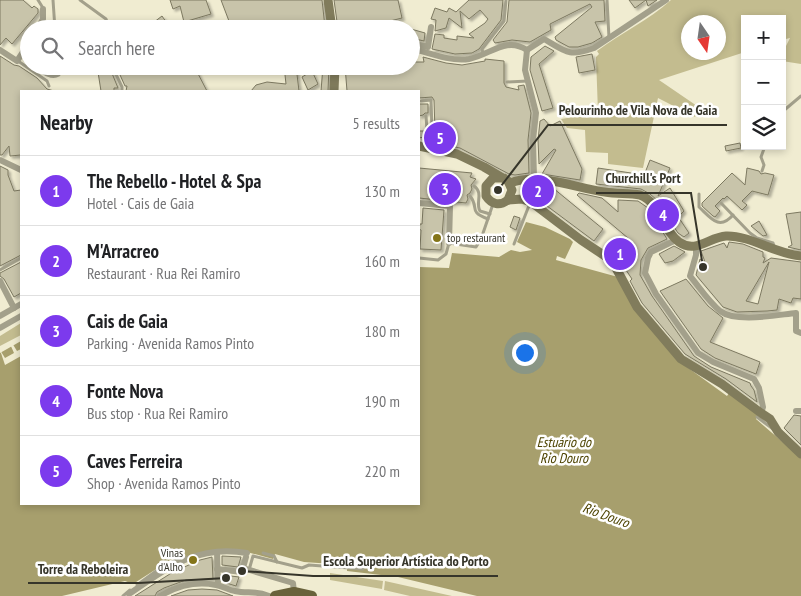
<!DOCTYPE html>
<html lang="en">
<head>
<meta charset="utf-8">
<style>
  :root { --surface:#fff; --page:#f2f2f2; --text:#202124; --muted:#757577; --line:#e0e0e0; --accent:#7c3aed }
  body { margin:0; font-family:"PT Sans Narrow",sans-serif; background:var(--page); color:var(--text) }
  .controls { position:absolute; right:15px; top:15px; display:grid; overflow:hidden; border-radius:0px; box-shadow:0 2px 8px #0003 }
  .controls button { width:45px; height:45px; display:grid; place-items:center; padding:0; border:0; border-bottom:1px solid var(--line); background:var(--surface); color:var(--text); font:25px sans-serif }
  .compass { position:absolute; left:681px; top:15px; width:45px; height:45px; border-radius:50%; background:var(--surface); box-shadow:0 2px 8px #0003; rotate:167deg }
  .you { position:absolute; left:524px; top:352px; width:18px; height:18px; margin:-12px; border:4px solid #fff; border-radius:50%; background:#1a73e8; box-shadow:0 0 0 8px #1a73e833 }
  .badge { display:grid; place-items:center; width:32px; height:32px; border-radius:50%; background:var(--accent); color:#fff; font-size:16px; font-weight:700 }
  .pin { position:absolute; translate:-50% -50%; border:2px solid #fff; box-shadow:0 1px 5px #0006 }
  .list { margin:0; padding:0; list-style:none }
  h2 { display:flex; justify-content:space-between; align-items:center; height:65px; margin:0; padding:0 20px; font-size:21px }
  h2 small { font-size:16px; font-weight:400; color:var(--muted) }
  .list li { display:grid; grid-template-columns:32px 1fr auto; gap:15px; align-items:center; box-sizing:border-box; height:70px; padding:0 20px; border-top:1px solid var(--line) }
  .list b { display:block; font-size:19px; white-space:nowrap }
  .list p { margin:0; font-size:16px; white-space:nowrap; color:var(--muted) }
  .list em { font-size:16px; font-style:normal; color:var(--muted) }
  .icon { flex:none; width:28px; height:28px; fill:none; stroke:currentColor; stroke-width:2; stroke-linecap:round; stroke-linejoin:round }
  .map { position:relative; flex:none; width:801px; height:596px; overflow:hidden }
  .search { position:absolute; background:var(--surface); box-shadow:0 2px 8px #0003; left:20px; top:20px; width:400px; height:55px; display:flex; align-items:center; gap:12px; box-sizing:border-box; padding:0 18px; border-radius:28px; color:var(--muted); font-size:19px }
  .panel { position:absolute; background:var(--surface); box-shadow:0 2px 8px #0003; left:20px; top:90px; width:400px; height:415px; border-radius:0px }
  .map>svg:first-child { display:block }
  .green { fill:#c3bc8f; fill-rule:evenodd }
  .water { fill:#a79f6d }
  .pier { fill:#f0ecd1 }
  .building { fill:#c8c4aa; stroke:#7d7961; fill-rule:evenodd; filter:url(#shadow) }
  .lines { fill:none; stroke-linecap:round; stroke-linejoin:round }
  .lane { stroke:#a3a08b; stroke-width:3 }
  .street { stroke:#a3a08b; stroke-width:6 }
  .secondary { stroke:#817c5c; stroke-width:9 }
  .primary { stroke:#69623b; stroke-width:10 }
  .poi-dot { fill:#847519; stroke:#fff; stroke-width:2 }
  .labels { text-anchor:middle; stroke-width:5; stroke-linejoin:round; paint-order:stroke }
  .poi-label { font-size:12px; fill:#36352a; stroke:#fff; text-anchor:start }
  .water-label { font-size:14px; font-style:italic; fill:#4d4301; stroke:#fff }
  .leader { fill:none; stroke:#36352a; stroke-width:2 }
  .callout-dot { fill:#36352a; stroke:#fff; stroke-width:2 }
  .callout-label { font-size:14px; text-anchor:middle; font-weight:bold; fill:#36352a; stroke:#fff; stroke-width:5; stroke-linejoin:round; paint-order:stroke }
</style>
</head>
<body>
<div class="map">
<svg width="801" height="596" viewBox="0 0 801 596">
  <defs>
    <filter id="shadow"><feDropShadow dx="2.5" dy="2.5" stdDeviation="1" flood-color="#0004"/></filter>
  </defs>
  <rect width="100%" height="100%" fill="#f0ecd1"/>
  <g class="green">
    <path d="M 671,0 L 801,0 L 801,64 L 782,61 L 782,54 L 790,38 L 782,40 L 782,19 L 745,19 L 745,52 L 659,80 L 700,108 L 695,117 L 658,98 L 643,168 L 608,164 L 608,153 L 586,152 L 585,130 L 567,128 L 561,119 L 598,113 L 596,57 L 599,54 L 597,51 C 621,33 649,20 671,0 ZM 688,22 L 718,22 L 718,52 L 688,52 Z"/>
    <polygon points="21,323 21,335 0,346 0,336"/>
    <polygon points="330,573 383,581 382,589 330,580"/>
    <polygon points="385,581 452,596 410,596 384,590"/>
  </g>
  <polygon class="water" points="526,222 545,227 570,239 573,242 565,259 557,256 556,260 618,277 680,362 727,396 729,393 758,415 756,419 801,458 801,596 477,596 398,577 347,571 347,565 304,562 275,554 273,559 236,549 178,560 175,557 133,584 125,581 62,596 0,596 0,353 21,341 21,504 419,504 419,267 449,268 452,253 499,257 511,250 520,252 532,250 517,242"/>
  <polygon class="pier" points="12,343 17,351 21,349 21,356 5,365 0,350 5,358 14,353 10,344"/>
  <g class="building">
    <polygon points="0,0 23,0 32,8 34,6 38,9 38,13 12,44 6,38 0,45"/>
    <polygon points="170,0 206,0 211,14 184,22 180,6 173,9"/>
    <polygon points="221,0 322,0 325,27 232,29"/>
    <polygon points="334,0 398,0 402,18 382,23 399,27 399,29 338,29"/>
    <polygon points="469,0 503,0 501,20 479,49 472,53 455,54 432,49 435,34 444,35 444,38 457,40 457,36 474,38 469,34 485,23 488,19 480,10 469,19 460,11 462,28 449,18 446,28 435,31 436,20 431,19 435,8 447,12 449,8 456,12"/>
    <polygon points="509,0 604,0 605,21 595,22 602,37 592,43 578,47 569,47 556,40 555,37 592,7 590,4 550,24 551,30 530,42 512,40 495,43 493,40 507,22"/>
    <polygon points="629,0 657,0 648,6 646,0 635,8"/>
    <polygon points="162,16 171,29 145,29"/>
    <polygon points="411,29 425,33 424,41 411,38"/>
    <polygon points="545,46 554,51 539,64 553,108 542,111 530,70 531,57"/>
    <polygon points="592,54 595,70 579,73 576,57"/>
    <polygon points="0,56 14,65 19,66 37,78 47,89 54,91 21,91 21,155 10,156 9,146 2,155 0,155"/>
    <polygon points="423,57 446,63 462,65 485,61 485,59 504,61 504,83 506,87 519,90 518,86 524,85 531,113 528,140 529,173 515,175 509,174 460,148 450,146 436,139 434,135 430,136 426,134 424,137 419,138 419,131 424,131 427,133 433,133 435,131 434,100 432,97 419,98 419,91 347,91 345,66 411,66 411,62 424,62"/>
    <polygon points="97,66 109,66 118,88 114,88 114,91 101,91"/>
    <polygon points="116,66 194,66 207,91 126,91 127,86 125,86"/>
    <polygon points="284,66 296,66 299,91 251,91 256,85 267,82 286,84"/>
    <polygon points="323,66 329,66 328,91 321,91"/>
    <polygon points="312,71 318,84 308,90 302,77"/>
    <polygon points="419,104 428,104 428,113 425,113 423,115 419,116"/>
    <polygon points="544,119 550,126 560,121 582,169 580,180 542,174 556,150 554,149 539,164 538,140 540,121"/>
    <polygon points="740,143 741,148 726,151 725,146"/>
    <polygon points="650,160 670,168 658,196 670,188 684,211 676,219 661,197 658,201 650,194 641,189 596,184 598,168 631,173 643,178"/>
    <polygon points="0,166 8,170 8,175 14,191 21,190 21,255 0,266"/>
    <polygon points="419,168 472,173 470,177 476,179 471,185 472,189 470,193 467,195 468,199 466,203 419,198"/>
    <polygon points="747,168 759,171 761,174 765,173 774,175 768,195 752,191 742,201 747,205 742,210 727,196 724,199 723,198 715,206 720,211 715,217 713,216 702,206 702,203 732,173 745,185"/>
    <polygon points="534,186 553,188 603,229 594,241 535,197 529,195"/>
    <polygon points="579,193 602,198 618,212 618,200 638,201 648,208 667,239 648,248 641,260 640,275 652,296 694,356 711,367 750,383 751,386 754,390 757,402 726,379 685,354 642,303 630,281 632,279 608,243 615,239 629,251 635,244 577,195"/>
    <polygon points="423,208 444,210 441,250 420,249 421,230 419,229 420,224 422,224"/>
    <polygon points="801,212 801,250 788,247 792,245 786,214"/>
    <polygon points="514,216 520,218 516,230 510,227"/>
    <polygon points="679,218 689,233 684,237 678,233 672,224"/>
    <polygon points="759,221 767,235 763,236 751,226"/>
    <path d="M 729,242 L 743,244 L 763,252 L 763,257 L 765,258 L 763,263 L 771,258 L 801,262 L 801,299 L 793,298 L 791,303 L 779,299 L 777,310 L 767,311 L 737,312 L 723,307 L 696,275 L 700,259 L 705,262 L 701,251 L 724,243 L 727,248 ZM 769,262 L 758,304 L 746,301 Z"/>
    <polygon points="674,246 685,252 673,261 665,263 659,254"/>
    <polygon points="21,262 21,293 14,297 4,279 0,276 0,273"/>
    <polygon points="686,279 708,306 723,318 710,342 760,362 756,374 715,358 701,349 660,291"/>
    <polygon points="794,415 801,416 801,445 784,428"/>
    <polygon points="222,556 241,557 238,567 222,565"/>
    <polygon points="212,557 213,579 186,580 164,588 157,592 155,596 135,596 173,572 200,560"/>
    <polygon points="223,575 239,577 236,586 223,582"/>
    <polygon points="202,589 217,590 233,596 171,596 188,590"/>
  </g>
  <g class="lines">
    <g class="lane">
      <polyline points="38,0 43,8"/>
      <polyline points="53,0 55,29"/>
      <polyline points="80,0 106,19 110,29"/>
      <polyline points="607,0 609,38"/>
      <polyline points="483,53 482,49 504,21 506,0"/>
      <polyline points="18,61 47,81 49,86"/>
      <path d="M 33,66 C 41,71 50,80 59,75 L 61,66"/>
      <polyline points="112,66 122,87 122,91"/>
      <polyline points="507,82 528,81"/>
      <polyline points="421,101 431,100 432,130"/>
      <polyline points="782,112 801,96"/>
      <polyline points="426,116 427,130"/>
      <polyline points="427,137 428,147"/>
      <polyline points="433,138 433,147"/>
      <polyline points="762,171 764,165 761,157 765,146"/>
      <path d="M 474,186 C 484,193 475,203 480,211 L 490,214"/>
      <path d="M 699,194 L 699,207 C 711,218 719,231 733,215"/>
      <path d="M 470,196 C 480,208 467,211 488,219"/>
      <polyline points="721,203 750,233 757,238 773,243 774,246"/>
      <polyline points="514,244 530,203"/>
      <polyline points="419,258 438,260 446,254 449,243 476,247 481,239 493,204"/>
      <polyline points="0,270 21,258"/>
      <polyline points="757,417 773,429"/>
      <polyline points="263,553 274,556 277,562"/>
      <polyline points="249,570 253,556 302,568 309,565 363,569"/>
      <polyline points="137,585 163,566 178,559"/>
      <polyline points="123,596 130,590"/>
    </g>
    <g class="street">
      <polyline points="37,29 43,19 43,9"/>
      <polyline points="411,43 428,47 431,27"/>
      <path d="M 411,48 C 429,53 451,62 469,59 C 490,55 506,36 527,50"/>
      <polyline points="0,50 17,61 29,43"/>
      <path d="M 527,50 L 544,39 C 566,52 569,57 594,48 L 666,0"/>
      <polyline points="527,50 525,70 536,113 533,140 534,178"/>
      <polyline points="0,160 21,170"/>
      <polyline points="419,203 450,206 449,243"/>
      <polyline points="676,240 651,252 648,258 645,273 656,294 698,353 713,362 754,379 759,388 763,407 761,413"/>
      <path d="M 696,247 L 696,255 L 690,276 C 700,288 708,301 720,311 C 736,323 776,315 796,313 L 796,331 L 801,333"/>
      <polyline points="0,281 14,308"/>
      <polyline points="0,316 21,304"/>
      <polyline points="0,328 21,316"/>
      <polyline points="796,411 801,411"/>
      <polyline points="217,552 218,585"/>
      <polyline points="246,557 243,568 293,583 294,592"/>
      <polyline points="217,569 242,572"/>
      <path d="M 129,594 C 167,568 198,544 247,553"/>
      <path d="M 160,596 C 177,586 197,581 216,585 C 223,586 228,590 235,591 C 247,594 255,590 269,596"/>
    </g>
    <g class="secondary">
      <polyline points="328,0 332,29"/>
      <polyline points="334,91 335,66"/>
      <path d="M 419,146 L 457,154 L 484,167 L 508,181 L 512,190 L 508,200 C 500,206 492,205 486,196 L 486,186 L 493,178 L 504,178"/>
      <path d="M 510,183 C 538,172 576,188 605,192 C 617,194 629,193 640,195 C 661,203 663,231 679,242 C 696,254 709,237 726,236 C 750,235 775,254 801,256"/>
      <polyline points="508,200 522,199 531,202 581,240 608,258 616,268 637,307 681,359 722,384 761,413 770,419 778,432 801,454"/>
    </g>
    <polyline class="primary" points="275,596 294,592 312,596"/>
  </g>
  <g class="poi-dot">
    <circle cx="437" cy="238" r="5"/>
    <circle cx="193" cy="560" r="5"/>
  </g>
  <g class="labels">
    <g class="poi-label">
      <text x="447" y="242">top restaurant</text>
      <text x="183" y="557" text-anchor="end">Vinas<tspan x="183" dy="14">d'Alho</tspan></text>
    </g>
    <g class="water-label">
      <text x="564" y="447">Estuário do<tspan x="564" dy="16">Rio Douro</tspan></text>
      <text transform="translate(606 515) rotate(20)" y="5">Rio Douro</text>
    </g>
  </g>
  <path class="leader" d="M498 190L548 125H727M703 267L691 193H596M242 571L313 576H498M226 578L139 583H28"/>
  <g class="callout-dot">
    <circle cx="498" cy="190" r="5"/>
    <circle cx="703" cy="267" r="5"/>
    <circle cx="242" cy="571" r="5"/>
    <circle cx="226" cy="578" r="5"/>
  </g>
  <g class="callout-label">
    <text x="638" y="115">Pelourinho de Vila Nova de Gaia</text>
    <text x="643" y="183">Churchill's Port</text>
    <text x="406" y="566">Escola Superior Artística do Porto</text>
    <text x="83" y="574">Torre da Reboleira</text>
  </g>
</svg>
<div class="controls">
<button>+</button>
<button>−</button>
<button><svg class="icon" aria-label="layers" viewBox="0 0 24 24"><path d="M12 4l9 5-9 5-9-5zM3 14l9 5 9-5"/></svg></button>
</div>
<svg class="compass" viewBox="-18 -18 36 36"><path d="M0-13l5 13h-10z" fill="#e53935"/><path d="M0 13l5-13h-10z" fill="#757577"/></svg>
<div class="you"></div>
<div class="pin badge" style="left:620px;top:254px">1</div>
<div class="pin badge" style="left:538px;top:191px">2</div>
<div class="pin badge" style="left:445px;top:189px">3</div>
<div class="pin badge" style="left:663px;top:215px">4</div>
<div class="pin badge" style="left:440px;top:138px">5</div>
<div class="search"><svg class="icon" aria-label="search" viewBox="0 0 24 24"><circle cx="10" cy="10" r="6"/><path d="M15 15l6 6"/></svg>Search here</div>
<section class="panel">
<h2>Nearby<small>5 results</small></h2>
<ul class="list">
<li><span class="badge">1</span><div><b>The Rebello - Hotel &amp; Spa</b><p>Hotel · Cais de Gaia</p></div><em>130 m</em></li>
<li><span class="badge">2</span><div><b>M'Arracreo</b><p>Restaurant · Rua Rei Ramiro</p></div><em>160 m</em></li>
<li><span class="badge">3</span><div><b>Cais de Gaia</b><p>Parking · Avenida Ramos Pinto</p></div><em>180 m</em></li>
<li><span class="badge">4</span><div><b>Fonte Nova</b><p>Bus stop · Rua Rei Ramiro</p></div><em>190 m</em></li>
<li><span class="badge">5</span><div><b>Caves Ferreira</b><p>Shop · Avenida Ramos Pinto</p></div><em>220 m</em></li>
</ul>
</section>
</div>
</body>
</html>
